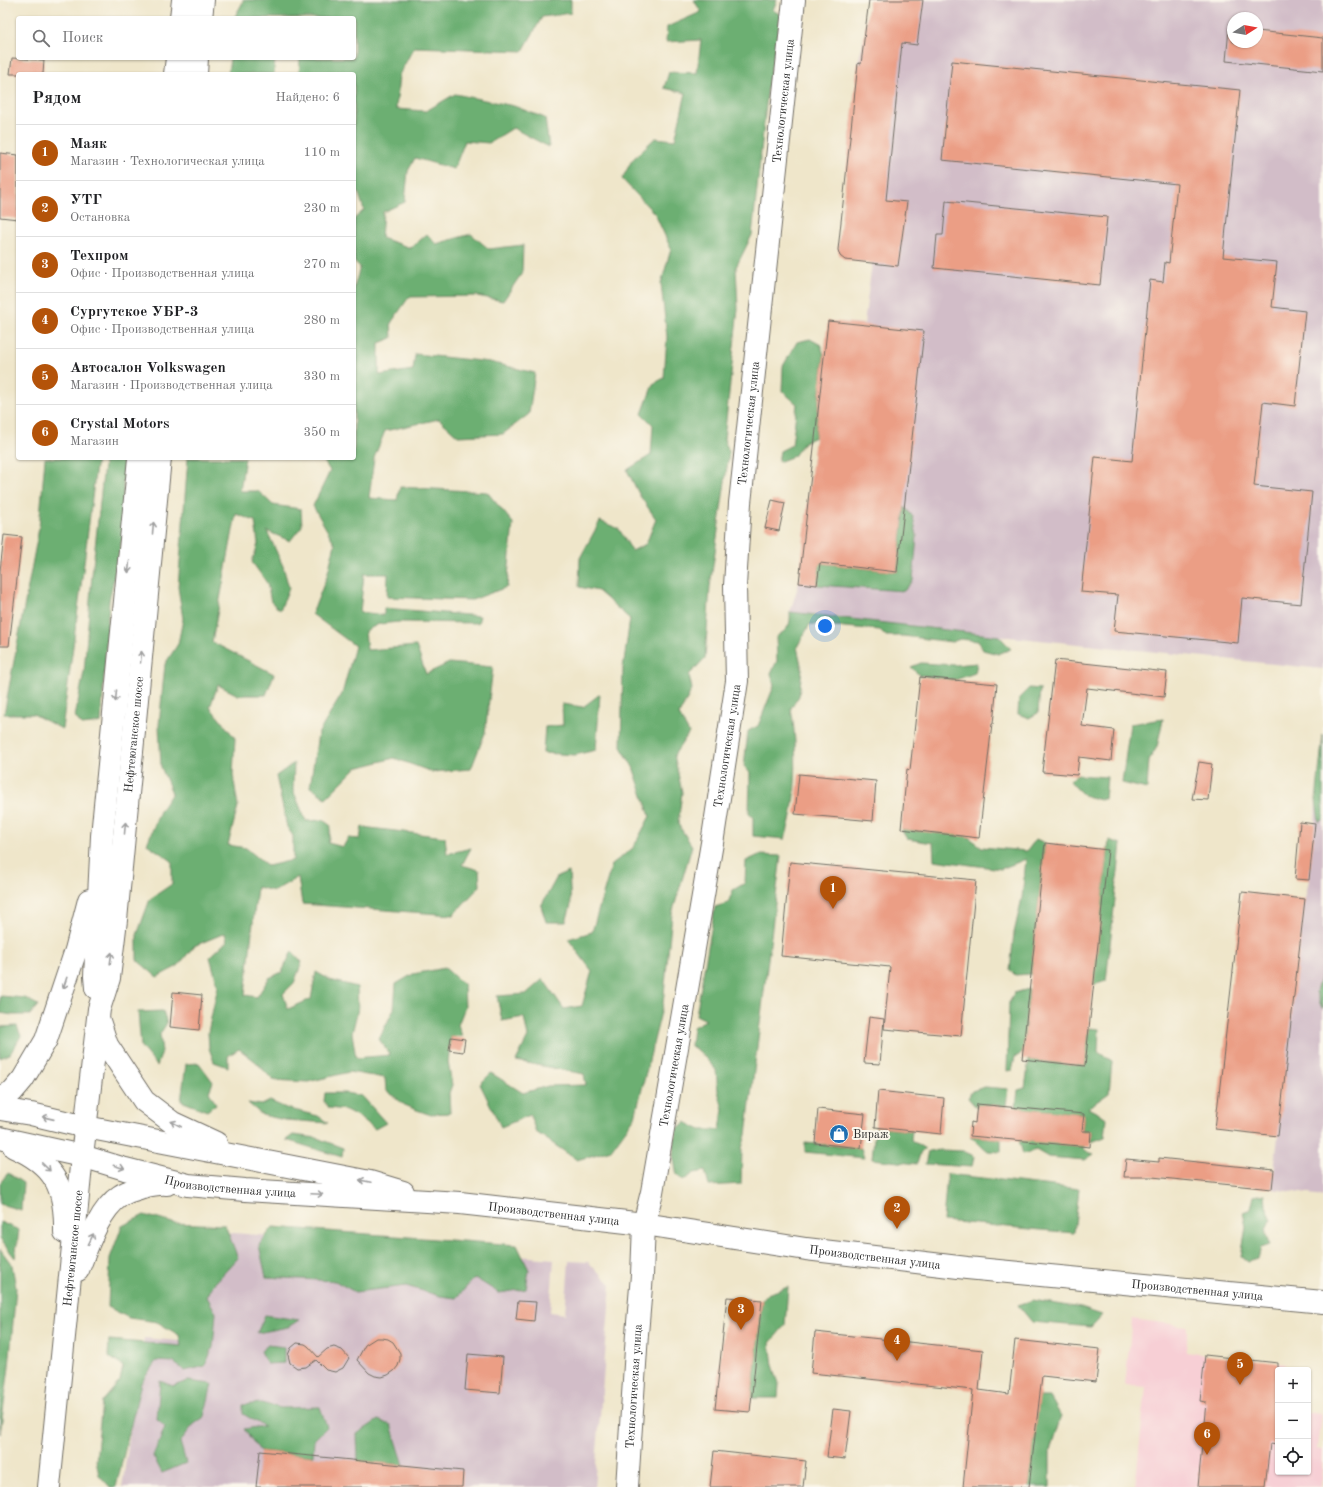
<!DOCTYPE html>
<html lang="ru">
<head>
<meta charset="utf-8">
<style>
  :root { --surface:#fff; --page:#f6f6f6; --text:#202124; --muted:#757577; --line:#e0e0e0; --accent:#b45309 }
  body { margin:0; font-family:"Old Standard TT",serif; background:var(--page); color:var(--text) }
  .controls { position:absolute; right:12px; bottom:12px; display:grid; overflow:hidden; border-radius:4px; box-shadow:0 1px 3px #0004 }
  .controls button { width:36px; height:36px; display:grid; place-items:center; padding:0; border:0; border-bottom:1px solid var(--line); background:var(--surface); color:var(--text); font:20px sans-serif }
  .compass { position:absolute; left:1227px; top:12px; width:36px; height:36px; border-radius:50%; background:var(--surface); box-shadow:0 1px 3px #0004; rotate:79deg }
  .you { position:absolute; left:825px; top:626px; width:14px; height:14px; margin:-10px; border:3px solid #fff; border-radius:50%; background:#1a73e8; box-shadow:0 0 0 6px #1a73e833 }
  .badge { display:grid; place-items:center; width:26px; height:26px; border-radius:50%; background:var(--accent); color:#fff; font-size:13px; font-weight:700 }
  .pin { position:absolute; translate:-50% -33px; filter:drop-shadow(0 1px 2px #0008) }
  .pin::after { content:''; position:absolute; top:21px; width:14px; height:12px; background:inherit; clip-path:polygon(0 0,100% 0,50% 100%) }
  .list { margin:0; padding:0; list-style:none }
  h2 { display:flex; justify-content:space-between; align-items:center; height:52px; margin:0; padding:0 16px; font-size:17px }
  h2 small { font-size:13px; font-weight:400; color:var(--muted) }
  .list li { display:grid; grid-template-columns:26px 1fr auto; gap:12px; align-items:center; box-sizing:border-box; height:56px; padding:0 16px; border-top:1px solid var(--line) }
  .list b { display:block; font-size:15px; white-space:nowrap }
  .list p { margin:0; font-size:13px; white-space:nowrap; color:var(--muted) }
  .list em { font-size:13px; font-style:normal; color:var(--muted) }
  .icon { flex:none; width:22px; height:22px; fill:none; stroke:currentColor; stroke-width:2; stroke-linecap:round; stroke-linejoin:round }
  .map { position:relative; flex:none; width:1323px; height:1487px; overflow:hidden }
  .search { position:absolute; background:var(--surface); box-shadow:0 1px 3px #0004; left:16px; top:16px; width:340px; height:44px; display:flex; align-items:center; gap:10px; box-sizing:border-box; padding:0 14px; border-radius:4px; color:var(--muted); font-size:15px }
  .panel { position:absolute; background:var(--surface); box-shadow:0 1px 3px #0004; left:16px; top:72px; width:340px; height:388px; border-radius:4px }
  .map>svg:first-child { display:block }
  .built { fill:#f7cfd5 }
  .industrial { fill:#d2bdc8; fill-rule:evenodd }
  .forest { fill:#6caf72; stroke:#4c6d4e }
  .building { fill:#eb9e85 }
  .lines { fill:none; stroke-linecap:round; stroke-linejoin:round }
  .minor-casing { stroke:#706c63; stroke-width:24 }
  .major-casing { stroke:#706c63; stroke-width:24 }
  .minor { stroke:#fff; stroke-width:22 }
  .major { stroke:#fff; stroke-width:22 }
  .oneway { stroke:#a0a0a0 }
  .labels { text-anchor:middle; stroke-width:4; stroke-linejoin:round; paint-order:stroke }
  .street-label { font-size:12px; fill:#2b2b2b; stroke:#fbf7ec }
  .poi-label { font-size:12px; fill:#2b2b2b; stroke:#fbf7ec; text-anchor:start }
</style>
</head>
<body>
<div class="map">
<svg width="1323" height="1487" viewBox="0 0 1323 1487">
  <rect width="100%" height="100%" fill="#fbf7ec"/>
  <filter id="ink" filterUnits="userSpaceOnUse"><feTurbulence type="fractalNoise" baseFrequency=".025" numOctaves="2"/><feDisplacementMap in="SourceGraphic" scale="8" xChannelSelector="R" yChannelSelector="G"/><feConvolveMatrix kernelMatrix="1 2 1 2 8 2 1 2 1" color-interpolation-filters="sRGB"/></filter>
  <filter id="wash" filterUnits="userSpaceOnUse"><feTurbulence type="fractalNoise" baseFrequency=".012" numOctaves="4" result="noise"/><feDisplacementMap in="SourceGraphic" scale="16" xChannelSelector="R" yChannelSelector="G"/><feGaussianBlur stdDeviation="0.9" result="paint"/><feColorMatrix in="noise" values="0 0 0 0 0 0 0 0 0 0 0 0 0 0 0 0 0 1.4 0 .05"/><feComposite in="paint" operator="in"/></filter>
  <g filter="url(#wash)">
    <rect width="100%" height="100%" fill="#efe6ca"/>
    <polygon class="built" points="1132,1319 1187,1326 1187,1352 1205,1355 1285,1364 1284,1370 1278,1370 1278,1472 1308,1472 1308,1412 1321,1414 1317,1449 1323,1450 1321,1487 1135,1487 1146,1387 1125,1385"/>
    <g class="industrial">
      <path d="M 869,0 L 1323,0 L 1323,669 L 999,636 L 790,612 L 799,583 L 828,321 L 864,324 L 872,263 L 845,260 L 840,256 L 838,250 L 858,63 L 864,38 ZM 1233,18 L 1257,18 L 1257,42 L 1233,42 Z"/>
      <polygon points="1323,734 1323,1196 1272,1189 1305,899 1309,880 1315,824 1316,800"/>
      <polygon points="160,1227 554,1259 550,1312 565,1314 569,1261 588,1262 611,1284 594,1487 122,1487 144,1338 190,1342"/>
    </g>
    <g class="forest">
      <polygon points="243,0 571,0 571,13 542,17 523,51 414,47 399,75 396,109 426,111 455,94 514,106 545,118 549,147 513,128 489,143 465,141 454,169 415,158 408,171 405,202 383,212 381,238 411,248 427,234 436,244 471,234 489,249 523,245 522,273 503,301 477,296 409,297 391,323 392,338 379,343 379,375 413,370 415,354 490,362 535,373 529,414 503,434 458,436 439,419 385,431 374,458 369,498 397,500 400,487 487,492 513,523 507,587 472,600 387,597 388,574 364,574 360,612 384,615 384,608 480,616 478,623 399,622 379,624 365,631 367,650 416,646 426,674 449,663 493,667 485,733 471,769 432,772 394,758 356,768 326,798 310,787 318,734 342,694 355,646 312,614 327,576 335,544 313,506 330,471 322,458 354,458 354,288 360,267 354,261 354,219 364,210 358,191 354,188 354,74 299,74 300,58 354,58 354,18 234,18 243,2"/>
      <polygon points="694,0 777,0 773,10 781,15 768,86 752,235 736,267 738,309 724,439 729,453 710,587 705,658 689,675 692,689 679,715 689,733 674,755 682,792 678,824 692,846 672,914 663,1004 635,1117 611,1150 577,1160 536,1132 530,1115 501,1127 480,1084 491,1073 523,1093 548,1086 586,1085 584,1074 516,1061 528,1037 524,1017 502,1021 497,996 526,994 543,979 564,1009 582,1006 592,971 568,939 592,932 612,864 633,848 650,816 633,767 621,747 623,668 630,619 598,591 579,587 580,558 600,521 619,529 632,551 646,544 656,519 640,496 627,470 651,455 653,425 642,414 653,384 664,378 667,337 661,284 671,249 655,214 622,179 632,160 655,138 675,140 686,93 664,88 669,72 697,73 701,40 666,42 667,27 701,12"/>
      <polygon points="230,58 275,58 274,74 228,74"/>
      <polygon points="810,339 821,345 824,356 815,437 804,442 794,456 778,462 780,451 792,445 797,404 782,391 783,366 797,342"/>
      <polygon points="45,458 97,458 83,571 62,729 33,714 4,714 39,528"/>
      <polygon points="103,458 125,458 123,481 123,535 109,601 101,723 82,725 75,717 84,672 92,575 104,465"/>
      <polygon points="188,458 245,458 240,491 258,491 273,505 301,509 302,526 290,541 267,531 283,566 289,588 280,610 271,602 267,583 252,562 258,544 255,521 236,514 212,642 274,674 266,695 238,695 218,685 210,707 235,738 233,775 238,806 228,845 246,848 268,866 293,860 293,836 287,827 276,776 294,763 293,790 306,821 323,820 331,826 328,843 343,847 348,838 360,839 362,827 445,837 447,854 471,848 462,865 479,870 480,886 453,915 302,904 298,877 274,891 257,887 245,995 257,997 269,978 282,972 292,951 302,962 294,983 283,994 288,1009 311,999 316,972 330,980 357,987 358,1009 352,1033 356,1058 390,1055 379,1039 394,1009 396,984 413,974 445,968 464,985 465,1007 458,1025 462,1036 451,1037 448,1062 452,1085 449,1093 450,1113 428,1114 406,1106 386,1090 385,1078 349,1072 308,1082 273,1080 255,1061 239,1049 228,1056 228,1067 214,1062 209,1048 208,1032 218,986 210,957 227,941 225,933 194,946 178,966 157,977 137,960 137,935 150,899 172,884 172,861 147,844 160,811 172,793 161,767 159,725 165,664 178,644 183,619 178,587"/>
      <polygon points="905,507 913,517 917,536 913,581 904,591 817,585 820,563 897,572"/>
      <path d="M 790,612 L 999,636 L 1011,649 L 998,654 L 983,650 L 978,641 L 960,639 L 952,642 L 903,636 L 886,636 L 880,630 L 810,624 L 797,647 L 802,669 L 799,696 L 791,708 C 798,748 798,800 785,839 L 753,836 L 753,817 L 749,814 L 750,773 L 744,766 L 748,731 L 758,726 L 774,686 L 771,673 L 777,661 L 776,637 C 788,629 791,626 790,612 Z"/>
      <polygon points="921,663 955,665 977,663 975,673 955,680 919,675 911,667"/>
      <polygon points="1029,688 1040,689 1038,713 1029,718 1018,714 1019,698"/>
      <polygon points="600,694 596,750 575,755 543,753 545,727 563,725 562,704 583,707"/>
      <polygon points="1163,719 1157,747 1149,760 1147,789 1122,783 1130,724"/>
      <polygon points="1323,734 1323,819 1319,822 1316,800"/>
      <path d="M 1077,775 L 1107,777 L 1105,799 C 1085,798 1083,796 1070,781 Z"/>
      <polygon points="901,829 967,836 982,847 1027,851 1036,839 1045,843 1031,974 1015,975 1010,970 1014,933 1022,898 1026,859 1001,869 934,860 933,843 907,839"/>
      <polygon points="1109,840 1121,844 1106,981 1093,985"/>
      <polygon points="759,855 781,856 746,1135 742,1148 741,1184 709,1186 705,1171 694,1173 683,1181 677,1175 673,1155 676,1130 685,1122 701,1130 720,1130 723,1109 718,1091 716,1070 699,1051 691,1046 693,1027 706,1020 696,1015 715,907 728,903 733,890 745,883 746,861"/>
      <polygon points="569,872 571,905 566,922 546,922 541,906 557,877"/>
      <polygon points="1323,967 1323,1008 1322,1008 1316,992"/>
      <polygon points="1029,989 1023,1053 1015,1057 1012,1070 1007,1071 1009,1002 1014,993"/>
      <polygon points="0,996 25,998 38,1005 30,1015 13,1015 0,1013"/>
      <polygon points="163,1011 167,1023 160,1034 162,1052 157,1066 141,1047 138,1012"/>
      <polygon points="17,1026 21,1036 10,1054 0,1058 0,1027"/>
      <polygon points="1089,1028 1099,1029 1098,1052 1112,1061 1109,1093 1088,1108 1107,1118 1105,1137 1091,1142 1091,1131 1082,1131 1084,1114 1016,1108 1018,1090 1025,1088 1029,1060 1085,1066"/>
      <polygon points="199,1063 213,1082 209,1092 216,1104 207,1111 181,1101 186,1064"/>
      <polygon points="985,1087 1008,1089 1006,1106 977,1104 977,1108 968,1098 972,1091"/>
      <polygon points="325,1093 345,1093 362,1096 386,1123 375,1129 361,1118 346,1110 328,1108 324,1101"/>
      <polygon points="270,1101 286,1108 318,1116 328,1123 285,1120 262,1115 248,1103 262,1105"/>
      <polygon points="875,1127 912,1131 911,1140 925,1149 920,1154 917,1164 872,1159"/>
      <polygon points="293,1135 317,1138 343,1148 342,1157 286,1140"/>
      <polygon points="970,1136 1001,1139 1001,1152 988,1151"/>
      <polygon points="1019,1140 1084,1146 1084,1151 1094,1154 1085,1160 1048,1157 1036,1150 1023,1154"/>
      <polygon points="805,1143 861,1148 864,1158 805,1152"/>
      <polygon points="942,1150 963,1151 974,1156 972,1167 925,1164 928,1151"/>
      <polygon points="8,1173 23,1183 21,1210 0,1204 0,1183"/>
      <polygon points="947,1174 1079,1189 1074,1233 943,1221"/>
      <path d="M 1265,1194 L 1266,1206 L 1272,1220 C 1264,1228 1264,1234 1270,1244 L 1261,1247 L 1258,1259 L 1248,1262 L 1241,1256 L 1246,1227 L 1243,1212 L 1251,1209 L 1254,1196 Z"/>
      <polygon points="144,1215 173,1223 225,1225 238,1258 213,1285 207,1297 216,1313 213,1347 205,1366 185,1371 173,1362 156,1361 141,1383 116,1487 110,1487 99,1475 96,1461 102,1402 120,1381 123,1366 108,1357 109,1340 181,1346 179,1335 157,1322 129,1318 108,1307 110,1258 122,1226"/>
      <polygon points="0,1222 19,1230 15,1258 0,1239"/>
      <polygon points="273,1227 517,1245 529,1270 526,1289 499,1293 475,1278 456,1298 440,1296 406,1286 355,1292 335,1281 266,1277 259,1245"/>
      <polygon points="0,1249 12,1265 16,1288 9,1367 0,1434"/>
      <polygon points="788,1287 785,1325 770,1343 773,1365 779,1384 778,1398 752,1398 762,1300 767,1294"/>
      <polygon points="1033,1300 1081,1308 1102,1315 1091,1327 1032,1322 1018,1305"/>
      <polygon points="265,1315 299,1320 288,1327 257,1333"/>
      <polygon points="268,1345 284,1347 284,1363 267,1364 261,1351"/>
      <polygon points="160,1381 173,1386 188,1381 212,1384 204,1417 193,1425 180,1442 186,1463 162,1473 153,1456 165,1427 157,1419"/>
      <polygon points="1039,1397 1050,1397 1061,1416 1050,1451 1050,1487 1029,1487"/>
      <polygon points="261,1403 281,1408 320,1407 327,1427 314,1440 313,1456 260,1451 244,1429 264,1426 243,1414 243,1405"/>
      <polygon points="378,1420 391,1425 404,1465 358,1461 357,1434"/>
    </g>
    <g id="blocks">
      <g class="building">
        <polygon points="869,0 923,0 917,45 902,43 886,200 907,202 898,266 845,260 840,256 838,250 858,63 861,64"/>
        <polygon points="1229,28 1233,28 1233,42 1257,42 1257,31 1323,38 1323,71 1226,61"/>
        <polygon points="12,58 44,60 43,74 10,74"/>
        <polygon points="952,61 1240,90 1223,257 1277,262 1272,307 1305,311 1295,406 1263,402 1254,486 1312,492 1301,604 1242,598 1238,643 1114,631 1118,595 1081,592 1095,457 1132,461 1150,280 1163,282 1165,262 1169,263 1177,184 942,160"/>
        <polygon points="0,153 18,155 18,219 0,217"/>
        <polygon points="946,201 1107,217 1100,285 934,268 937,235 943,235"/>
        <polygon points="828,321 924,331 897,572 820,563 817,585 799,583"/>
        <polygon points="772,500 785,503 779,531 765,528"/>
        <polygon points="4,535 22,537 9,646 0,646 0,571"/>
        <polygon points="1055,660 1167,672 1164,697 1087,688 1082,726 1114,730 1111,761 1079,757 1077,775 1042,772"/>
        <polygon points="920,677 997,684 993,724 992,724 979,838 901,829 907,769 910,770"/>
        <polygon points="1199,762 1212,764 1208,800 1192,799"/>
        <polygon points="799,774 876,781 873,821 795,814"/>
        <polygon points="1300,822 1315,824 1309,880 1295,879"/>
        <polygon points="1045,843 1108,850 1085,1066 1022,1059"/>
        <polygon points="790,862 976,880 961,1036 884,1029 890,967 781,956"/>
        <polygon points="1242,892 1305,899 1278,1136 1215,1129"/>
        <polygon points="173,992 202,995 199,1030 170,1027"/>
        <polygon points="869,1017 884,1019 880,1064 864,1063"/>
        <polygon points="451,1037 465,1039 463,1052 449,1050"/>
        <polygon points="878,1091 944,1098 941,1134 875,1127"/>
        <polygon points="977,1104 1084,1114 1082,1131 1091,1131 1090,1147 970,1136 971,1122 975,1123"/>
        <polygon points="818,1109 865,1114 861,1148 815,1143"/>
        <polygon points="1159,1158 1274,1170 1272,1189 1152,1177 1124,1177 1126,1159 1159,1162"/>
        <polygon points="727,1297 762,1300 750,1412 715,1409"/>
        <polygon points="518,1301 536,1302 534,1321 516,1319"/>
        <polygon points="815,1332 983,1350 979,1390 1009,1394 1015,1340 1100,1349 1096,1382 1042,1376 1029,1487 963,1487 973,1390 811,1373"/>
        <polygon points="376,1338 382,1338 388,1339 393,1342 400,1353 400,1359 398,1366 394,1371 388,1375 382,1377 375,1376 369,1373 357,1360 365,1345"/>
        <polygon points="297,1343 305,1344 308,1346 318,1357 327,1349 334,1347 342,1350 349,1358 343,1368 335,1372 326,1370 316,1360 306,1367 297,1368 290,1363 288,1355 291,1348"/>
        <polygon points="468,1354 503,1357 500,1393 465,1390"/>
        <polygon points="1205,1355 1278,1363 1278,1445 1270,1444 1265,1487 1198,1487 1206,1402 1200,1401"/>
        <polygon points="833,1409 851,1411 845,1459 827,1457"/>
        <polygon points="260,1451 463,1471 462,1487 256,1487"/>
        <polygon points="714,1451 806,1461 803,1487 710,1487"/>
      </g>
    </g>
  </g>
  <g filter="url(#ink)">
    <use href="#blocks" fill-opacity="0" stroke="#706c63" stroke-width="1"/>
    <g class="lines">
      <defs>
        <g id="minor">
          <path id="s1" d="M 627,1487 L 637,1334 L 642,1275 L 644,1224 L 652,1192 L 683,1013 L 713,837 L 737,681 L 735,586 L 740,503 L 794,0"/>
        </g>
        <g id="major">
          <polyline points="181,18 183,0"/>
          <polyline points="201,18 203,0"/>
          <polyline points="175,74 177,58"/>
          <polyline points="196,74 197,58"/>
          <polyline points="96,988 95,976 102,836 139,458"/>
          <polyline points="99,1021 107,1045 144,1101 173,1123 216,1143"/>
          <polyline points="0,1097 12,1092 23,1079 46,1040 76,950 89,900"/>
          <polyline points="0,1109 31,1114 86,1127 370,1182 403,1192"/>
          <path id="s2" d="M 0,1138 L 82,1156 L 125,1169 L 188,1185 L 245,1190 L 460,1203 L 644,1224 L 806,1249 L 967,1268 L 1323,1302"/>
          <path d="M 14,1147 C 55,1165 66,1188 65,1232"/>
          <path d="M 78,1270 C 87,1247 99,1210 120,1196 C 127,1191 136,1189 143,1187 C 151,1185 159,1183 167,1184"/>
          <path id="s3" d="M 49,1487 L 82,1156 L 99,1009 L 109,978 L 116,920 L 160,458"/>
        </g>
      </defs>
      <use href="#minor" class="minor-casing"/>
      <use href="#major" class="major-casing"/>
      <use href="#minor" class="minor"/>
      <use href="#major" class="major"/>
    </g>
    <defs><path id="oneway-shaft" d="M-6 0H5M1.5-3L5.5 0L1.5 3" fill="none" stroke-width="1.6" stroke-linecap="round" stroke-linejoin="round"/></defs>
    <g class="oneway">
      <use href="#oneway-shaft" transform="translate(153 528) rotate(-85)"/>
      <use href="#oneway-shaft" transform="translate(129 567) rotate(95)"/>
      <use href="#oneway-shaft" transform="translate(141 657) rotate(-85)"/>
      <use href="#oneway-shaft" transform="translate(116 696) rotate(95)"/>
      <use href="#oneway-shaft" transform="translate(125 828) rotate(-85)"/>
      <use href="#oneway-shaft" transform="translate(111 958) rotate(-82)"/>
      <use href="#oneway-shaft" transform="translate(65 983) rotate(108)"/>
      <use href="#oneway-shaft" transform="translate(48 1118) rotate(-167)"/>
      <use href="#oneway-shaft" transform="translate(176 1124) rotate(-152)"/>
      <use href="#oneway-shaft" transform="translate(46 1167) rotate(44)"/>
      <use href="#oneway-shaft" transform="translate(119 1167) rotate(17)"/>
      <use href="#oneway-shaft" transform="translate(365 1181) rotate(-168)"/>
      <use href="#oneway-shaft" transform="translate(317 1194) rotate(3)"/>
      <use href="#oneway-shaft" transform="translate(91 1239) rotate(-64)"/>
    </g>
  </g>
  <defs>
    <symbol id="shop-disc" viewBox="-11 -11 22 22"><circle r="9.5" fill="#1f6fb2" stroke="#fbf7ec"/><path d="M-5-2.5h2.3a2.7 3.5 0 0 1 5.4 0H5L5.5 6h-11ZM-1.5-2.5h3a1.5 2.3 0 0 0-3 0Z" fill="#fff"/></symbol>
  </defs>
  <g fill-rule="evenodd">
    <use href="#shop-disc" x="828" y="1123" width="22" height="22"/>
  </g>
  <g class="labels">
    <g class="street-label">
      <text dy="4" stroke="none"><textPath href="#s1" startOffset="1397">Технологическая улица</textPath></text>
      <text dy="4" stroke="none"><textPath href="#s1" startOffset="1073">Технологическая улица</textPath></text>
      <text dy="4" stroke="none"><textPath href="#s3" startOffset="758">Нефтеюганское шоссе</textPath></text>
      <text dy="4" stroke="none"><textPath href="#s1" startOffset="749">Технологическая улица</textPath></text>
      <text dy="4" stroke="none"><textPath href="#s1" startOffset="425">Технологическая улица</textPath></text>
      <text dy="4" stroke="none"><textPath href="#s2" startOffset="236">Производственная улица</textPath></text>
      <text dy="4" stroke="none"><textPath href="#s2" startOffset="561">Производственная улица</textPath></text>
      <text dy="4" stroke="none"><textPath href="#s3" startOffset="240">Нефтеюганское шоссе</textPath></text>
      <text dy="4" stroke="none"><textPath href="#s2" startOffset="885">Производственная улица</textPath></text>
      <text dy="4" stroke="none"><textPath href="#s2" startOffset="1209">Производственная улица</textPath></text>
      <text dy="4" stroke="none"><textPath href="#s1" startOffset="101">Технологическая улица</textPath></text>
    </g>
    <g class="poi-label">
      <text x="853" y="1138">Вираж</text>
    </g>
  </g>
</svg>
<div class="controls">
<button>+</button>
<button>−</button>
<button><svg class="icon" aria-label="locate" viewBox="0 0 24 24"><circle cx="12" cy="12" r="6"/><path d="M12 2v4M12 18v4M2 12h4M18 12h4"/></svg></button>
</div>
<svg class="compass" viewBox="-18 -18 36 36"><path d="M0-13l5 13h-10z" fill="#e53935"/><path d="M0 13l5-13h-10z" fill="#757577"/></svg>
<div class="you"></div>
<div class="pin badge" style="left:833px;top:909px">1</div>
<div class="pin badge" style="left:897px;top:1229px">2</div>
<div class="pin badge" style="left:741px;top:1330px">3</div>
<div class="pin badge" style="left:897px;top:1361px">4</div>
<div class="pin badge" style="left:1240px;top:1385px">5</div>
<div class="pin badge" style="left:1207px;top:1455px">6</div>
<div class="search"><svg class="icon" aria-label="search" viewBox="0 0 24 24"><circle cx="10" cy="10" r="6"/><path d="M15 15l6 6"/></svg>Поиск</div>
<section class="panel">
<h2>Рядом<small>Найдено: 6</small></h2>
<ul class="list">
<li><span class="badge">1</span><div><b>Маяк</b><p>Магазин · Технологическая улица</p></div><em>110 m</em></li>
<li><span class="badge">2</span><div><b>УТГ</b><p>Остановка</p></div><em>230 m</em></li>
<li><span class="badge">3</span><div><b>Техпром</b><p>Офис · Производственная улица</p></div><em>270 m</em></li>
<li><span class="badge">4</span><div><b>Сургутское УБР-3</b><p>Офис · Производственная улица</p></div><em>280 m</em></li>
<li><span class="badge">5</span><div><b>Автосалон Volkswagen</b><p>Магазин · Производственная улица</p></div><em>330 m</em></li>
<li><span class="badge">6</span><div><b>Crystal Motors</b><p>Магазин</p></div><em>350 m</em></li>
</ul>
</section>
</div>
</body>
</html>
